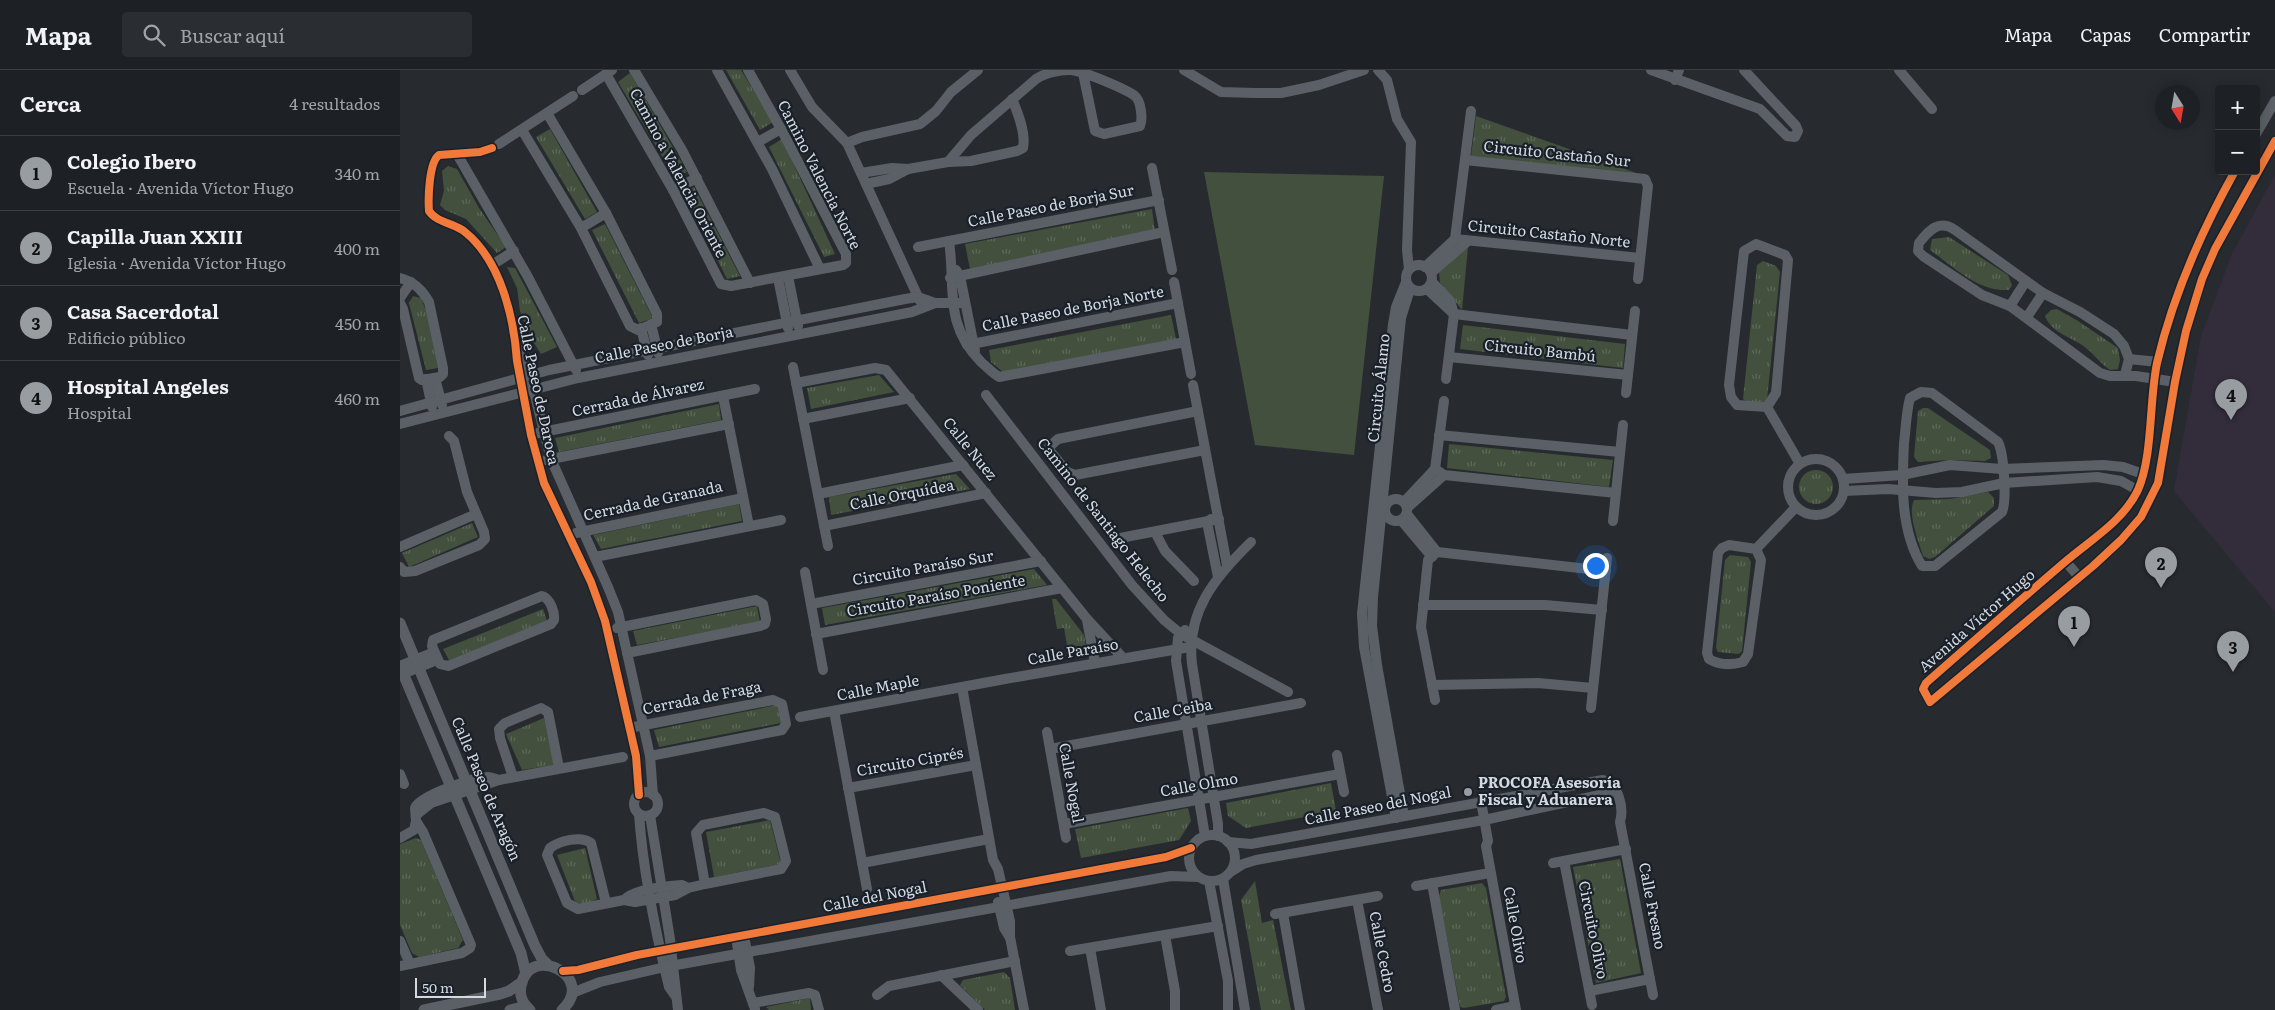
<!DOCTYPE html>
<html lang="es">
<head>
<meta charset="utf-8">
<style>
  :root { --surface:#1d2024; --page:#2a2d31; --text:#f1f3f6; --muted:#a0a3a6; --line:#3b3e41; --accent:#989da2 }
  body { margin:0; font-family:Literata,serif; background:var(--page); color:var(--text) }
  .controls { position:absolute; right:15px; top:15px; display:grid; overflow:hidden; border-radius:5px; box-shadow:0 2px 12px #0003 }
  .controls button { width:45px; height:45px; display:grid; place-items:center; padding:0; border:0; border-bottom:1px solid var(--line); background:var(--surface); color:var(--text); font:25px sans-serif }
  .compass { position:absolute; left:1755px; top:15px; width:45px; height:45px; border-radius:50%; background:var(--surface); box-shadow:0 2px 12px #0003; rotate:169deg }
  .scale { position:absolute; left:15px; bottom:12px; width:71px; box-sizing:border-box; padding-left:5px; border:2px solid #d5dae0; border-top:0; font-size:14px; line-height:18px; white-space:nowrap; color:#d5dae0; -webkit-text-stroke:4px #1a202a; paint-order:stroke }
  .you { position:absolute; left:1195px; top:495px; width:18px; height:18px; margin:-12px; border:4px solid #fff; border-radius:50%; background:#1a73e8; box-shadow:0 0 0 8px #1a73e833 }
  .badge { display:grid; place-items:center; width:32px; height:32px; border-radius:50%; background:var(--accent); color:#111; font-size:16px; font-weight:700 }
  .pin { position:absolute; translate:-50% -41px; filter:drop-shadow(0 1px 2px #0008) }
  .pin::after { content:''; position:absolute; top:26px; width:18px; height:15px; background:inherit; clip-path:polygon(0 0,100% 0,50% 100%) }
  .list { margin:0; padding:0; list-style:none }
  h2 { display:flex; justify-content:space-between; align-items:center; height:65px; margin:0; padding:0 20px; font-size:21px }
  h2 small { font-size:16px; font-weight:400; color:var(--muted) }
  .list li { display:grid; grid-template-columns:32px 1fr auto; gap:15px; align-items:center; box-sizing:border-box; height:75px; padding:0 20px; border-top:1px solid var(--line) }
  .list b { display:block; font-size:19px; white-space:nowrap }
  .list p { margin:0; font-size:16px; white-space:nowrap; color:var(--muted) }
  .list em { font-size:16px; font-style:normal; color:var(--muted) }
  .icon { flex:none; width:28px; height:28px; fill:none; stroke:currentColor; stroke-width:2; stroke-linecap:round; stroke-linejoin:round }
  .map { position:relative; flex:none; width:1875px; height:940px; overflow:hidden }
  header { display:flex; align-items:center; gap:30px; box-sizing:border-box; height:70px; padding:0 25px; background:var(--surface); border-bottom:1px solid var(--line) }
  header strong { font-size:24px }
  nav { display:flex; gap:28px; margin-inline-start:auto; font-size:18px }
  .search { width:350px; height:45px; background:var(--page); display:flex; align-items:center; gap:12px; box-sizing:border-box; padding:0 18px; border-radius:5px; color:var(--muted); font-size:19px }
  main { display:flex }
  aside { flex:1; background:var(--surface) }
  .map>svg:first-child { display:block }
  .medical { fill:#332d3b }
  .grass { fill:url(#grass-tufts) }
  .pitch { fill:#43503d }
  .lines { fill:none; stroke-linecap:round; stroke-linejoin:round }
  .minor { stroke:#5a6065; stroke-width:10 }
  .tertiary { stroke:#5a6065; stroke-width:11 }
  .cycleway-casing { stroke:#1a202a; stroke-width:11 }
  .cycleway { stroke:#f17a3a; stroke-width:8 }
  .poi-dot { fill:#989da2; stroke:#1a202a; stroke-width:2 }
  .labels { text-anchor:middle; stroke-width:4.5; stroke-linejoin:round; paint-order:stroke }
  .street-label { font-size:15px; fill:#d5dae0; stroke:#1a202a }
  .poi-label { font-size:15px; font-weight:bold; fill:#d5dae0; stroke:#1a202a; text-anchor:start }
</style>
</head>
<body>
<header>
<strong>Mapa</strong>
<div class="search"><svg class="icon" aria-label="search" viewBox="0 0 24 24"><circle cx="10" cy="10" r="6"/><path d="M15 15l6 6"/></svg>Buscar aquí</div>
<nav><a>Mapa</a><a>Capas</a><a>Compartir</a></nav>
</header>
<main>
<aside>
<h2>Cerca<small>4 resultados</small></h2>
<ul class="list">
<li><span class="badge">1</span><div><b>Colegio Ibero</b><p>Escuela · Avenida Víctor Hugo</p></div><em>340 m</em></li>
<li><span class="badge">2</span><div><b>Capilla Juan XXIII</b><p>Iglesia · Avenida Víctor Hugo</p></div><em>400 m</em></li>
<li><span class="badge">3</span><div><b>Casa Sacerdotal</b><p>Edificio público</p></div><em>450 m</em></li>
<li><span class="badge">4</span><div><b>Hospital Angeles</b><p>Hospital</p></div><em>460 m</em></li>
</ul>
</aside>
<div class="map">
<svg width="1875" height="940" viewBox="0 0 1875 940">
  <defs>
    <pattern id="grass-tufts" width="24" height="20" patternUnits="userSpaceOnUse" patternTransform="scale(1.25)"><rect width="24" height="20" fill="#43503d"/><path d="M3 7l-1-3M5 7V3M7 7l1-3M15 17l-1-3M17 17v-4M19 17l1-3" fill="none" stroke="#5d6959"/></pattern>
  </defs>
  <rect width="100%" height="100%" fill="#272b30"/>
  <polygon class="medical" points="1875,105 1875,542 1774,421 1801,266 1832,184"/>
  <g class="grass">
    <polygon points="326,0 341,0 373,52 360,60"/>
    <polygon points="230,3 287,102 275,108 218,12"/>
    <polygon points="1076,46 1239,104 1071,86"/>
    <polygon points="150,59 197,142 185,149 136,67"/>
    <polygon points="382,69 435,184 424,187 369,77"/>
    <polygon points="48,96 57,99 79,138 106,177 97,183 66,149 45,140 40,135 44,121 42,101"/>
    <polygon points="294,117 340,206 327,209 284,122"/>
    <polygon points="752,139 755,162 570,199 565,174"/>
    <polygon points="205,154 253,248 239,253 192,160"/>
    <path d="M 1549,167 L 1608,205 L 1612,215 L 1609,220 C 1578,222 1554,197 1530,180 L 1532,169 Z"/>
    <polygon points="1068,177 1062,240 1040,213 1039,202"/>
    <path d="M 1363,191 L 1376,196 L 1380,202 L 1367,330 C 1361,334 1348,334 1343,329 L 1357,195 Z"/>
    <polygon points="107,197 115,198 157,277 141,284 128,263 120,241 117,218"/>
    <polygon points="13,226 21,228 26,241 38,298 26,300 9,233"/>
    <path d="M 1657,239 L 1678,251 L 1718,278 L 1720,290 L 1718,299 L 1710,300 C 1701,294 1695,285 1686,278 C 1673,267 1652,264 1645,246 L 1651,240 Z"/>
    <polygon points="771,245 776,269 603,302 591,292 589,280"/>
    <polygon points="1063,255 1225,274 1223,298 1060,279"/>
    <polygon points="479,305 494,322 411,339 407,318"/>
    <polygon points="319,334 321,350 159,382 155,368"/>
    <polygon points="1523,338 1528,338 1590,380 1591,388 1585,391 1550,390 1518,392 1514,387 1518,341"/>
    <polygon points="1049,374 1213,390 1209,417 1047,398"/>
    <circle cx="1416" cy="417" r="17"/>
    <polygon points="556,404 570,419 431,445 429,427"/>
    <path d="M 1588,422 L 1594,428 L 1594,436 L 1535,487 L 1529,489 L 1523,486 C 1519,472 1507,444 1514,430 L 1550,429 Z"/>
    <polygon points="339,434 342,451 201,479 193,465"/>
    <polygon points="72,453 78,467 9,497 2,483"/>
    <polygon points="1330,485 1348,487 1351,492 1342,581 1339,584 1318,582 1316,578 1325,490"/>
    <polygon points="634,499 647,515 425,555 422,538"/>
    <polygon points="652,529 656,529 684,565 687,582 669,586 664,558 657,559"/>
    <polygon points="357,536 360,552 237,575 233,561"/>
    <polygon points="143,539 147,551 49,590 43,579"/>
    <polygon points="377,635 381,653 259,677 254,660"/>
    <polygon points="144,648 154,695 122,700 106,664"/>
    <polygon points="931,713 936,741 846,758 828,746 826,733"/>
    <polygon points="788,738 791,751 779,770 681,788 675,759"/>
    <polygon points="370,750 381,794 314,807 306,762"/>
    <polygon points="16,768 21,770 63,870 58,878 19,887 12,883 0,855 0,774"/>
    <polygon points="185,778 197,829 188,833 176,834 157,785"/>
    <polygon points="1220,789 1241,903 1196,913 1173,797"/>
    <polygon points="855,811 862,853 873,850 891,940 861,940 841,830"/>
    <polygon points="1082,813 1086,818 1106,927 1104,931 1064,938 1060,937 1039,826 1041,820"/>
    <polygon points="604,902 610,908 615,940 585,940 560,915 563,910"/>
    <polygon points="410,928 411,940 369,940 366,937"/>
  </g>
  <polygon class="pitch" points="804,102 984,106 954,385 855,375"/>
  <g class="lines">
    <g class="minor">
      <polyline points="234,0 282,80 350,213"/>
      <polyline points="317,0 372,99 420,199"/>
      <polyline points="390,0 412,37 447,73 520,231"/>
      <polyline points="784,0 821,22 855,23 881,23 919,15 964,0"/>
      <polyline points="978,0 987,10 997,49 1011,72 1007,180 1009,199"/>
      <polyline points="1251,0 1360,39 1387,66 1395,67 1398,61 1396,56 1344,0"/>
      <polyline points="1499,0 1532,39"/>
      <polyline points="206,4 273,120 321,214 331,216 443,195 446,193 446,184 381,59 348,0"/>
      <polyline points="1275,10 1279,0"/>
      <polyline points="182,20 212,0"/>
      <polyline points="122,60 181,158 230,256 238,260 257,252 257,244 206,143 147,43"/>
      <polyline points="1856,64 1875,31"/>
      <polyline points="358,72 381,59"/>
      <polyline points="447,73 462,67 520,54 536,41 551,22 578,0"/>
      <polyline points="99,74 173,26"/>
      <path d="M 92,78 L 80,82 L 39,85 C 29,92 28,128 29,141 C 37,153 54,153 65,162 C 101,191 114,248 117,291 L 131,365 L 144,413 L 191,512 L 205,551 L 236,686 L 239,725"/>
      <polyline points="57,84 128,207 176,300"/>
      <polyline points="1065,90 1245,109 1248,116 1238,209"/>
      <path d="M 548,92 L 571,91 L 617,81 L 623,78 C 626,63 618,43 612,29"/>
      <polyline points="752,98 772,200"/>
      <path d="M 1835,101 C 1801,162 1773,225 1757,293 C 1749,331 1753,386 1738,420 C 1723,451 1692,469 1666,491 C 1619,531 1573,572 1526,613 L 1523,619 L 1530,632 L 1693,496 L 1721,470 L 1741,447 L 1758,413 L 1775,312 L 1786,261 L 1802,209 L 1815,179 L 1875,71"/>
      <path d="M 461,103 L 492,98 L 508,99 L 548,92 L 571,65 L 636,9 C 645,3 659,0 670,0 C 681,0 726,19 735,26 C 741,31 743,49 740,56 L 704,64 L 695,61 L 683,3"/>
      <polyline points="466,114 489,109 508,99"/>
      <polyline points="273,120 297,108"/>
      <polyline points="181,158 206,143"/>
      <polyline points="1055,169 1240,188"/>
      <path d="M 549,171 C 556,218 543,253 581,292 C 587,297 592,303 599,307 L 785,272"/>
      <polygon points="1356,174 1385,185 1388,190 1376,323 1367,337 1337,335 1331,327 1329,315 1344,181"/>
      <polyline points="518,177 759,130"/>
      <circle cx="1019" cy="208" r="13"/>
      <polyline points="92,195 114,181"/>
      <polyline points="1025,197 1055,169 1071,41"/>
      <polyline points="556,200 560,206 575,281"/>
      <polyline points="1031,203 1068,171"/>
      <polyline points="388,206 398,256"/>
      <path d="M 0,208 C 13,211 23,221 29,232 L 43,298 L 43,304 L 40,307 L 22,310 L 19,308 L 3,239 L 0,233"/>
      <polyline points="378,208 388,258"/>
      <polyline points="550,208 764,162"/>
      <polyline points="774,212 791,304"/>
      <polyline points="1032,212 1050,231 1054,244 1046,309"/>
      <polyline points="1027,219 1054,244 1232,265"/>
      <polyline points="0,228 11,212"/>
      <polyline points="1610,236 1626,211"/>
      <polyline points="1627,247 1643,223"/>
      <polyline points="251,254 258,283"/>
      <polyline points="241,258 248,285"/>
      <polyline points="117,275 128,298 151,389 208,517 218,542 250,686 253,725"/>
      <polyline points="567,275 778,233"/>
      <polyline points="1049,287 1228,305"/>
      <polyline points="1729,289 1758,292"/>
      <polyline points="393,297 428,476"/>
      <path d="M 1725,305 L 1729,289 L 1724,276 L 1714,264 L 1680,242 L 1643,223 L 1555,160 C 1539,149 1529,160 1519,173 L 1518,181 L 1523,186 L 1582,225 L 1610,236 L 1700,303 L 1710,306 L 1736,306 L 1775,312"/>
      <polyline points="35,308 42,335"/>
      <polyline points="26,309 32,337"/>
      <polyline points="396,313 475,298 486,300 687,549 723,588"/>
      <polyline points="793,315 827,495"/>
      <path d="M 1521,322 L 1532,323 L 1598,372 C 1604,384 1607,430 1602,442 L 1535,496 L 1522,496 C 1500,460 1502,414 1504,373 C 1506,358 1506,343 1510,328 Z"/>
      <polyline points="1226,323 1235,241"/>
      <polyline points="586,325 732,515 764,550 781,564 888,622"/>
      <polyline points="323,326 349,456"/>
      <polyline points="1367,337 1400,394"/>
      <polyline points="0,341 149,300 505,229 518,227 535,233 565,233"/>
      <polyline points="798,341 658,369 649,377 650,381 667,402 675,405 805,380"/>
      <polyline points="403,349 510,328"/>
      <polyline points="0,354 178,308 512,242 535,233"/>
      <polyline points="138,363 355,319"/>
      <polyline points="1039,365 1220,382"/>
      <circle cx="1416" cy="417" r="28"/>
      <polyline points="146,390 329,354"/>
      <polyline points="1035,399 1044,405 1216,423"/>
      <polyline points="1443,409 1502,405 1550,395 1602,399 1703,395 1723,397 1743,404"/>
      <polyline points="1444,421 1488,419 1536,423 1562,422 1604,413 1697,407 1721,411 1737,420"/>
      <polyline points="418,424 563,395"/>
      <circle cx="996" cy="440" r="11"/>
      <polyline points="1004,432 1035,399 1044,331"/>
      <polyline points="1007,438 1044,405"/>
      <polyline points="1007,444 1037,482"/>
      <polyline points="811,449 807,452 818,507"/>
      <polyline points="1001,450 1032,487"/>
      <polyline points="1213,451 1223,355"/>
      <polyline points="424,456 586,423"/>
      <polyline points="755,462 765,481 794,511"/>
      <polyline points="176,463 343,428"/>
      <polyline points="715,469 819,449"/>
      <path d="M 1329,475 L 1356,479 L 1361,490 L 1348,584 L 1343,592 C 1332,595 1319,595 1309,589 L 1307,583 L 1318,483 L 1322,478 Z"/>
      <polyline points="0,477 76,444"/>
      <polyline points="1356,479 1396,437"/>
      <polyline points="195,487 381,450"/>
      <polyline points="1666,492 1679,507"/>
      <polyline points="0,497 4,502 15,501 79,475 85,469 84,462 67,422 54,371 49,366"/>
      <polyline points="405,502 423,600"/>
      <path d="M 142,526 C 150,528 155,542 154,550 L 151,554 L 48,596 L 40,594 L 32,576 L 33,570 Z"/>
      <polyline points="411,534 641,491"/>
      <polyline points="1023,535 1145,535 1202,540"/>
      <polyline points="687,550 695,593"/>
      <polyline points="217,558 356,530 363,534 366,549 365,554 360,556 227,583"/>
      <polyline points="785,560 778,568 776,591 805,766"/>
      <polyline points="416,564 662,518"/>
      <polyline points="0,596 34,582"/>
      <polyline points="3,604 37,590"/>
      <polyline points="1032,615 1138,613 1193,618"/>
      <polyline points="562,617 593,790 598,799 610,851 610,867 624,940"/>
      <polyline points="1035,630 1021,557 1028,490 1037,482 1206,501"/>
      <polyline points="1191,638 1207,488"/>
      <polyline points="434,641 467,819"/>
      <polyline points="400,647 605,609 790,577"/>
      <polyline points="229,658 373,630 382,634 386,654 382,660 250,686"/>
      <polyline points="647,662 666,768"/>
      <polyline points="650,679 901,633"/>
      <polyline points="937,685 944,722"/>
      <polyline points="0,704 4,714"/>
      <polyline points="113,707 100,668 99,659 105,653 141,638 148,642 159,698"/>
      <polyline points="448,718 576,695"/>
      <circle cx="246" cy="734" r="12"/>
      <polyline points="1081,731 1088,771 1086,776 1116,940"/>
      <path d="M 239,744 C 243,803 255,860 269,917 L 276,927"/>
      <polyline points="16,745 31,733 99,710 223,687"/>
      <polyline points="250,745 270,869 278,940"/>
      <polyline points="1004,746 977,595 972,556 973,527 1001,248 1010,219"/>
      <polyline points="996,748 964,577 962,544 993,254 996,237 1006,212"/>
      <polyline points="664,754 940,704"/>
      <circle cx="812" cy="788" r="23"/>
      <path d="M 818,766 L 818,754 L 792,594 C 786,542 815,507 851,472"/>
      <path d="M 0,768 L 14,760 L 16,751 L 15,738 C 19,726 74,707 88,707 C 91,707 96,709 99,710"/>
      <path d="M 828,772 L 851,774 L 1203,710 C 1219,714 1224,738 1220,752 L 1253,925"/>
      <polyline points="1164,791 1192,935"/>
      <polyline points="462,793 589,769"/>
      <polyline points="1153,793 1226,779"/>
      <polyline points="832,801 843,794 856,790 1084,750 1200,725 1208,725 1214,716"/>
      <polyline points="823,809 845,940"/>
      <polyline points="809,811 828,911 828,940"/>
      <polyline points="1032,813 1055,940"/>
      <polyline points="1016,816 1090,803"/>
      <path d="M 224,830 C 234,819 267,816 282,815 L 288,818"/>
      <polyline points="957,830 978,940"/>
      <polyline points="598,832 604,858 609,866"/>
      <path d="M 206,833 L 191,773 C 181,765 159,771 150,778 L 147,785 L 167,833 L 178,839 L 224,830 L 235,832 L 275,825 L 288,818 L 305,814 L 381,799 L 386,791 L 375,747 L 364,743 L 303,755 L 296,763 L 305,814"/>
      <polyline points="883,843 900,940"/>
      <polyline points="875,844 978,826"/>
      <polyline points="765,865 775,921 775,940"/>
      <polyline points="344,866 350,898 349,917"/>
      <polyline points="336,867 341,900 355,939"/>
      <polyline points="0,871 10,894"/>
      <polyline points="690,878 701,940"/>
      <polyline points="670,881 818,856"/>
      <polyline points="0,896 62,883 70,878 71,875 23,762 16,751"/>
      <polyline points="163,901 178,900 237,885 766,787 791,778"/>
      <polyline points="541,905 578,940"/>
      <polyline points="1190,921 1250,909"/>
      <polyline points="172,923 200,912 265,897 771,806 798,807"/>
      <polyline points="477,925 489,916 615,891"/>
      <polyline points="353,933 409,923 415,925 419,940"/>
      <polyline points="1096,940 1115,936"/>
    </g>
    <g class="tertiary">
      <polyline points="0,553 135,876 142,889 148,895"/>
      <polyline points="0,596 121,883 126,904"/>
      <polyline points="24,940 100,924 109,921 122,912"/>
      <polyline points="110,940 126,936"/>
      <path d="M 130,940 C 123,934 119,925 121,916 C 129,872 198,907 162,940"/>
    </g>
    <defs>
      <g id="cycleway">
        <path d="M 92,78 L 80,82 L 39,85 C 29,92 28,128 29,141 C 37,153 54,153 65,162 C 101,191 114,248 117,291 L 131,365 L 144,413 L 191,512 L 205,551 L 236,686 L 239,725"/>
        <path d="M 1835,101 C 1801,162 1773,225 1757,293 C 1749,331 1753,386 1738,420 C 1723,451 1692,469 1666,491 C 1619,531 1573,572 1526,613 L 1523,619 L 1530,632 L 1693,496 L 1721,470 L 1741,447 L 1758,413 L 1775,312 L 1786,261 L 1802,209 L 1815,179 L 1875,71"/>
        <polyline points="163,901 178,900 237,885 766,787 791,778"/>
      </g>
    </defs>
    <use href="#cycleway" class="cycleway-casing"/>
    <use href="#cycleway" class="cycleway"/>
  </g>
  <circle class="poi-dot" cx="1068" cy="722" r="5"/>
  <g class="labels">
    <g class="street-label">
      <text transform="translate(1157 84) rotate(6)" y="5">Circuito Castaño Sur</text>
      <text transform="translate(278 103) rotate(62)" y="5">Camino a Valencia Oriente</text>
      <text transform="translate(419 105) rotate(63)" y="5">Camino Valencia Norte</text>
      <text transform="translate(651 136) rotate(-11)" y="5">Calle Paseo de Borja Sur</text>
      <text transform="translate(1149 164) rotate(6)" y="5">Circuito Castaño Norte</text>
      <text transform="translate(673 239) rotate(-11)" y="5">Calle Paseo de Borja Norte</text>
      <text transform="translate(264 275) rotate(-11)" y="5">Calle Paseo de Borja</text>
      <text transform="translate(1140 281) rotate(6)" y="5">Circuito Bambú</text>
      <text transform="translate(979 318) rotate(-84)" y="5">Circuito Álamo</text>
      <text transform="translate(138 320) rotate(78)" y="5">Calle Paseo de Daroca</text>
      <text transform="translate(238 328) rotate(-12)" y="5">Cerrada de Álvarez</text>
      <text transform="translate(570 379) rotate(51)" y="5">Calle Nuez</text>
      <text transform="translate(502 425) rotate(-11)" y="5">Calle Orquídea</text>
      <text transform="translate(253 431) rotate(-12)" y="5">Cerrada de Granada</text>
      <text transform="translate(703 450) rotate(52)" y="5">Camino de Santiago Helecho</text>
      <text transform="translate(523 498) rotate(-10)" y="5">Circuito Paraíso Sur</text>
      <text transform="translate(536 526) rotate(-10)" y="5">Circuito Paraíso Poniente</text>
      <text transform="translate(1577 551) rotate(-41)" y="5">Avenida Víctor Hugo</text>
      <text transform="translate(673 582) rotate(-10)" y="5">Calle Paraíso</text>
      <text transform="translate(478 618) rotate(-11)" y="5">Calle Maple</text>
      <text transform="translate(302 628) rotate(-11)" y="5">Cerrada de Fraga</text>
      <text transform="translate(773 641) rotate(-10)" y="5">Calle Ceiba</text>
      <text transform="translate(510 692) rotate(-10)" y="5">Circuito Ciprés</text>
      <text transform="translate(671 713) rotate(80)" y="5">Calle Nogal</text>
      <text transform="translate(799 715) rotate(-10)" y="5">Calle Olmo</text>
      <text transform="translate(86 719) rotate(67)" y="5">Calle Paseo de Aragón</text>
      <text transform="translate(978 736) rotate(-11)" y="5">Calle Paseo del Nogal</text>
      <text transform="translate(475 827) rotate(-11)" y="5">Calle del Nogal</text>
      <text transform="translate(1252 836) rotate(79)" y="5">Calle Fresno</text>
      <text transform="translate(1115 855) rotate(80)" y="5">Calle Olivo</text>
      <text transform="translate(1193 860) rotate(79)" y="5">Circuito Olivo</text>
      <text transform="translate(982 882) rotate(79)" y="5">Calle Cedro</text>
    </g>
    <g class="poi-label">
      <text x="1078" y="718">PROCOFA Asesoría<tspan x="1078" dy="17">Fiscal y Aduanera</tspan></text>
    </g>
  </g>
</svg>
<div class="controls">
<button>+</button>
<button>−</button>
</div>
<svg class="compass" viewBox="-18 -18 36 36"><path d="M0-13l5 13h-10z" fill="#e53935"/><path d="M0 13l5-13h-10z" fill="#a0a3a6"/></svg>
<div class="scale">50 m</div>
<div class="you"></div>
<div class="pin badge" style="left:1674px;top:577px">1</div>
<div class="pin badge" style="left:1761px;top:518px">2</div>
<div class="pin badge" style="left:1833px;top:602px">3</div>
<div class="pin badge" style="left:1831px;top:350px">4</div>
</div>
</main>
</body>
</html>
